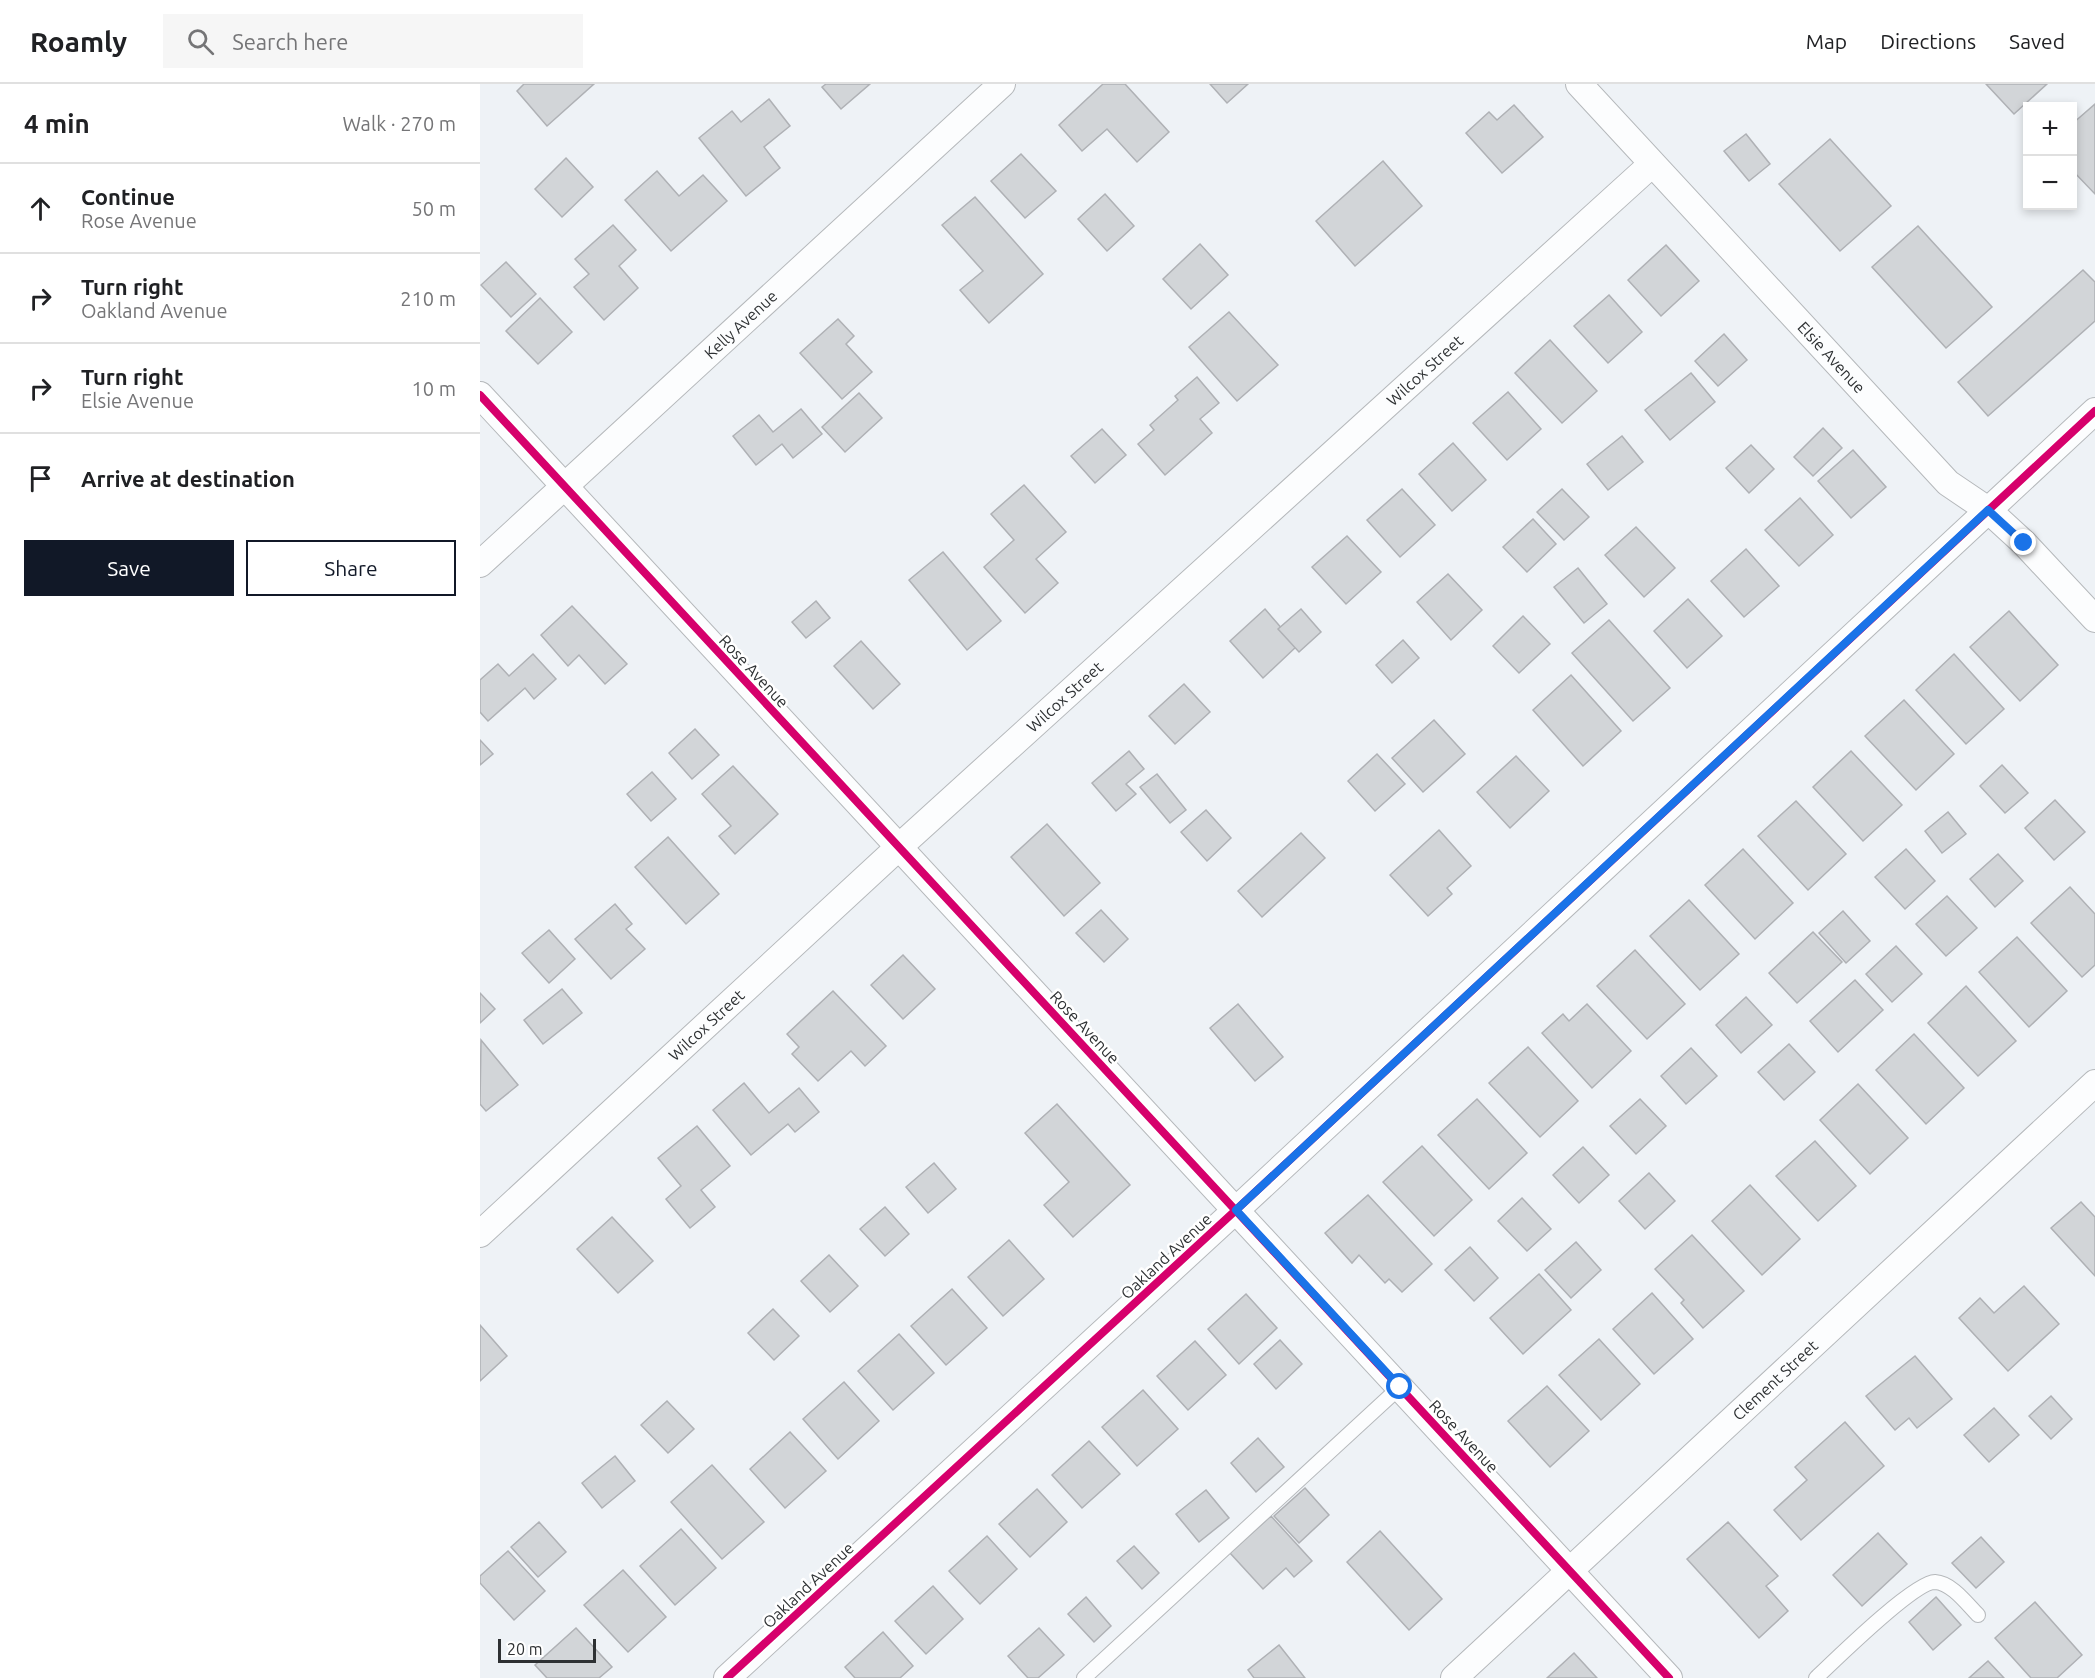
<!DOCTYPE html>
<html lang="en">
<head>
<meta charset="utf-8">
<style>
  :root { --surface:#fff; --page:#f6f6f6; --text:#202124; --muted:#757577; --line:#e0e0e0; --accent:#111827 }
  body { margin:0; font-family:Ubuntu,sans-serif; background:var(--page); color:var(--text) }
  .controls { position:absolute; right:18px; top:18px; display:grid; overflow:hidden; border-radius:0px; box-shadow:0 3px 9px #0003 }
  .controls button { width:54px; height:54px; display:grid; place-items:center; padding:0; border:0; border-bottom:2px solid var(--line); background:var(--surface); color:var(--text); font:30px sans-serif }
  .scale { position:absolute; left:18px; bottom:15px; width:98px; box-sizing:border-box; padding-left:6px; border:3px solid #2e3133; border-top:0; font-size:16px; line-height:21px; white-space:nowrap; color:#2e3133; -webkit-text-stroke:4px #fff; paint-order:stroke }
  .stop { position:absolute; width:18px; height:18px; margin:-14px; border:4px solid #1a73e8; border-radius:50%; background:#fff }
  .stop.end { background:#1a73e8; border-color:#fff; box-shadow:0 2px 6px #0008 }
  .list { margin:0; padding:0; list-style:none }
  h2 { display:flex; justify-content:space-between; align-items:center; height:78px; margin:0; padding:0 24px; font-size:26px }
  h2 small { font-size:20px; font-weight:400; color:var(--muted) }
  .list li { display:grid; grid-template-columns:39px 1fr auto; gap:18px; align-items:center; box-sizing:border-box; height:90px; padding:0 24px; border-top:2px solid var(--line) }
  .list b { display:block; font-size:22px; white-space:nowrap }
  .list p { margin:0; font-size:20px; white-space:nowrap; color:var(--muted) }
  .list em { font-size:20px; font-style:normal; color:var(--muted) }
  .actions { display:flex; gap:12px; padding:18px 24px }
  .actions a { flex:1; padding:14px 0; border:2px solid var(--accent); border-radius:0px; text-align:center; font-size:21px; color:var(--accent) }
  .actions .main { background:var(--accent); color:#fff }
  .icon { flex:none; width:33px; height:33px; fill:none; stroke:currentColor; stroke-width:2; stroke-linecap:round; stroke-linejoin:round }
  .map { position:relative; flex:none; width:1615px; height:1594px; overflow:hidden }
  header { display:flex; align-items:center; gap:36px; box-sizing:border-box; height:84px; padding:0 30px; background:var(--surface); border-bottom:2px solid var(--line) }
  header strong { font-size:28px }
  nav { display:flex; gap:33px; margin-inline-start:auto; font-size:21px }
  .search { width:420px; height:54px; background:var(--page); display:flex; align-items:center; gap:15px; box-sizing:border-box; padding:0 21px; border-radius:0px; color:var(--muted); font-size:22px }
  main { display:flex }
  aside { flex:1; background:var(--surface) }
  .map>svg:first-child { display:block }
  .building { fill:#d2d5d8; stroke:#afb1b5; stroke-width:1.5 }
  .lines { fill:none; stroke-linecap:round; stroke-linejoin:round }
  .lane-casing { stroke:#b5b8bb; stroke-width:16 }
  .street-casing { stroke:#b5b8bb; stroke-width:28 }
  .lane { stroke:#fcfdfe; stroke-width:14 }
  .street { stroke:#fcfdfe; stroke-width:26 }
  .cycleway-casing { stroke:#fff; stroke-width:11 }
  .cycleway { stroke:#d6006c; stroke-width:8 }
  .route { stroke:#1a73e8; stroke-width:8 }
  .labels { text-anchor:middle; stroke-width:5; stroke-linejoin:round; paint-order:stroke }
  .street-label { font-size:16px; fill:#2e3133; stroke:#fff }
</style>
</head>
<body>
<header>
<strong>Roamly</strong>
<div class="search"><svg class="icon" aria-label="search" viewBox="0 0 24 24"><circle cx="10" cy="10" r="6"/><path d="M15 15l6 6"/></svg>Search here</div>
<nav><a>Map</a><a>Directions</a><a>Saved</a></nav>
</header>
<main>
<aside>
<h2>4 min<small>Walk · 270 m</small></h2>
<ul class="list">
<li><svg class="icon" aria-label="ahead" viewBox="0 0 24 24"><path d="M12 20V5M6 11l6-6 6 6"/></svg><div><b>Continue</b><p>Rose Avenue</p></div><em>50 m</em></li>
<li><svg class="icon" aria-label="right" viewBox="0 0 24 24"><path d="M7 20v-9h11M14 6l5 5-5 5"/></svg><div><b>Turn right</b><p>Oakland Avenue</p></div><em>210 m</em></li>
<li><svg class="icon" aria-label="right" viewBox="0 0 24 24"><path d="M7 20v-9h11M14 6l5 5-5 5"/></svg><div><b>Turn right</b><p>Elsie Avenue</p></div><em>10 m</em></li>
<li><svg class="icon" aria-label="arrive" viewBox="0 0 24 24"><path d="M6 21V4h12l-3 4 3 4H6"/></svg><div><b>Arrive at destination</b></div></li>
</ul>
<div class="actions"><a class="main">Save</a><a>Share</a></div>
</aside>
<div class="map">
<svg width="1615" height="1594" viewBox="0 0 1615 1594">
  <rect width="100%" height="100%" fill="#eef2f6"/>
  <g class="building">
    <polygon points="44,0 114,0 67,42 37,7"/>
    <polygon points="346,0 390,0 361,25 342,3"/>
    <polygon points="623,0 645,0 689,48 657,78 627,45 602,67 579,41"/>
    <polygon points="730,0 768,0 747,19"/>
    <polygon points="1506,0 1567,0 1534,30"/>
    <polygon points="289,15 310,42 284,63 300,84 266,112 219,54 252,27 261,38"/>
    <polygon points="1615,20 1615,110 1592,86 1592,40"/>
    <polygon points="1034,21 1063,53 1022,89 986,49 1009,28 1017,36"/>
    <polygon points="1266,50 1290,80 1269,97 1244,67"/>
    <polygon points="1350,55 1411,122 1360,167 1299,100"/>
    <polygon points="541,70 576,107 545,134 511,97"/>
    <polygon points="86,74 113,103 82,133 55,105"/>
    <polygon points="903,77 942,122 875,182 836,137"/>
    <polygon points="177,87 199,112 223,91 247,117 191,167 145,116"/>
    <polygon points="625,110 654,142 627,167 598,135"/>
    <polygon points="495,113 563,190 509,239 480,206 503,187 462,141"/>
    <polygon points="133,141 156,166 139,182 158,204 124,236 94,203 109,190 95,175"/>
    <polygon points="1438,142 1512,223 1466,264 1392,183"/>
    <polygon points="720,160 748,191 711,225 683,195"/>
    <polygon points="1186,161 1219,197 1181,232 1148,196"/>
    <polygon points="26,178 56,210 31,233 1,201"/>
    <polygon points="1603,186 1615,198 1615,237 1508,332 1478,298"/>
    <polygon points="1129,211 1162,248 1128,279 1094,242"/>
    <polygon points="60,214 92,248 58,280 26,247"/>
    <polygon points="749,228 798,281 757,317 709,263"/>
    <polygon points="358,235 374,252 366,260 392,288 362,315 320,269"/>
    <polygon points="1244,250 1267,276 1238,302 1215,277"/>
    <polygon points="1070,256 1117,307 1082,339 1035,289"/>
    <polygon points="1211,289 1235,318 1190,356 1165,326"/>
    <polygon points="717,293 739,319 720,335 732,349 685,391 658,360 674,346 670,341 698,316 695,312"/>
    <polygon points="1028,308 1061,345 1027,376 993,339"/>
    <polygon points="379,309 402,334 365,368 342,343"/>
    <polygon points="321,325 342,350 313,374 302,360 276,381 253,352 279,331 293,348"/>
    <polygon points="1343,344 1362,364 1333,392 1314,373"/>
    <polygon points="622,345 646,371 615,399 591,372"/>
    <polygon points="1142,352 1163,378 1128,406 1107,380"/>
    <polygon points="973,359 1006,396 972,427 939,390"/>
    <polygon points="1271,361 1294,385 1269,409 1246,384"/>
    <polygon points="1373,366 1406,403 1371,434 1338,397"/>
    <polygon points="544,401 586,448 556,475 578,499 545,529 504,483 534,456 511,430"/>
    <polygon points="922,405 955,441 920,473 887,436"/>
    <polygon points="1082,405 1109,433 1084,456 1057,428"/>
    <polygon points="1320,414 1353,451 1319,482 1285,446"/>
    <polygon points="1053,435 1076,460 1047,488 1023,463"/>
    <polygon points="1156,443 1195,484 1164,513 1125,471"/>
    <polygon points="867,452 901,488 866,520 832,483"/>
    <polygon points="1266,465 1299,502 1264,533 1231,497"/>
    <polygon points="463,468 521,537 487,566 429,496"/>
    <polygon points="1098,484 1127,520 1104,539 1074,503"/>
    <polygon points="968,490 1002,526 971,556 937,518"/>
    <polygon points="1208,515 1242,552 1207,584 1174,547"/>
    <polygon points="336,517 350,534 326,554 312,538"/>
    <polygon points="92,522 147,580 125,600 99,571 88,582 61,551"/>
    <polygon points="785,525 817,562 783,594 750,557"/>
    <polygon points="821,525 841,548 819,568 798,545"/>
    <polygon points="1529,527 1578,581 1540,617 1490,563"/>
    <polygon points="1043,532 1070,560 1039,589 1013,562"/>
    <polygon points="1129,536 1190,604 1153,637 1092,569"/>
    <polygon points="923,556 939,574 912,599 896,581"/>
    <polygon points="381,557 420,600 393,625 354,582"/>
    <polygon points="53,570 76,595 54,615 45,604 8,637 0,628 0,596 18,580 29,592"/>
    <polygon points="1474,570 1524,625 1486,660 1436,606"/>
    <polygon points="1091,591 1141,647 1103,682 1053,626"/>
    <polygon points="704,600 730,628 695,660 669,632"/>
    <polygon points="1424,616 1474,670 1436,706 1385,652"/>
    <polygon points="954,636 985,670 943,708 912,674"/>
    <polygon points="215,645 239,671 212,695 189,669"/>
    <polygon points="0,656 13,670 0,681"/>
    <polygon points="649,667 664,685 646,700 656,710 636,727 612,699"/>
    <polygon points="1371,667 1422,721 1383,757 1333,703"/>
    <polygon points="897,670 925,700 895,727 868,697"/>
    <polygon points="1036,672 1069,707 1030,744 997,708"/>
    <polygon points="1522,681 1548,709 1525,729 1500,702"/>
    <polygon points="253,682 298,730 255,770 239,752 251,742 222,710"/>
    <polygon points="172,688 196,715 171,737 147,710"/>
    <polygon points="677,690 706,726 690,739 660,703"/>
    <polygon points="1575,716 1605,748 1574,776 1545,744"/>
    <polygon points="1316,717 1366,770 1328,806 1278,752"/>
    <polygon points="726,726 751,754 727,777 701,748"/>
    <polygon points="1468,728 1486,750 1462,769 1445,747"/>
    <polygon points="567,740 620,799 584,832 531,773"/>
    <polygon points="959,746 991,782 967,804 972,810 948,832 910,791"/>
    <polygon points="821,749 845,774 782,833 758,807"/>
    <polygon points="188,753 239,810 206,840 155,783"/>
    <polygon points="1263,765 1313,819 1275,855 1225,801"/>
    <polygon points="1426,765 1455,797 1425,825 1395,793"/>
    <polygon points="1518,770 1543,797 1515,823 1490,795"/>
    <polygon points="1590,803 1615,830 1615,881 1602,893 1551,839"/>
    <polygon points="1467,812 1497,844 1466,872 1436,840"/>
    <polygon points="1209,816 1259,870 1220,906 1170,852"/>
    <polygon points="135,820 152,840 146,845 165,865 131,895 95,855"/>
    <polygon points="621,826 648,855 624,878 596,849"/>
    <polygon points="1363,827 1390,857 1366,879 1339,849"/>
    <polygon points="69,846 95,875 69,899 42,869"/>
    <polygon points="1333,848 1362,878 1317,919 1289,889"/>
    <polygon points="1537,853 1587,907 1549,943 1499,888"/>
    <polygon points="1416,862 1442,890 1412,918 1386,890"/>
    <polygon points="1155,866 1205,920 1167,955 1117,902"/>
    <polygon points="423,871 455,905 423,935 391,901"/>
    <polygon points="1375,896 1403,926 1358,968 1330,937"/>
    <polygon points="1486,902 1536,957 1498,992 1448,939"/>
    <polygon points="82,905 102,929 63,960 44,936"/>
    <polygon points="353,907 406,962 385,982 371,967 338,997 312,970 319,963 307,950"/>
    <polygon points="0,909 15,925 0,939"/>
    <polygon points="1266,913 1292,941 1261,969 1236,941"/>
    <polygon points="758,920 803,973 775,997 730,944"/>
    <polygon points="1107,920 1151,967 1112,1004 1062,949 1083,930 1089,937"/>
    <polygon points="1434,950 1484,1004 1446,1040 1396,986"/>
    <polygon points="1,956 38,1001 6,1027 0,1020"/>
    <polygon points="1309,960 1335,988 1304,1016 1278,988"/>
    <polygon points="1048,963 1098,1017 1060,1053 1009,999"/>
    <polygon points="1211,964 1237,992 1206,1020 1181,992"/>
    <polygon points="264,999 289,1029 319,1004 339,1028 315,1048 308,1040 271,1071 233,1026"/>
    <polygon points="1378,1000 1428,1054 1390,1090 1340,1036"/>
    <polygon points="997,1015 1047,1069 1009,1105 958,1051"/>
    <polygon points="1160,1015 1186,1042 1156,1070 1130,1042"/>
    <polygon points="577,1020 650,1101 593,1153 564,1121 589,1098 545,1049"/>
    <polygon points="217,1042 250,1082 221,1106 235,1123 210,1144 186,1115 201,1102 178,1074"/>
    <polygon points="1335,1057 1376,1102 1338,1137 1296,1092"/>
    <polygon points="942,1062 992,1116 954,1152 903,1098"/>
    <polygon points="1103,1063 1129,1091 1099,1119 1073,1091"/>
    <polygon points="454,1079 476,1105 448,1129 426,1103"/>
    <polygon points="1169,1089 1195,1117 1165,1145 1139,1117"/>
    <polygon points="1270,1101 1320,1155 1282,1191 1232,1137"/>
    <polygon points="888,1111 952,1180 922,1208 909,1195 905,1199 879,1171 872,1179 845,1149"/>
    <polygon points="1042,1114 1071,1145 1047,1167 1018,1137"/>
    <polygon points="1601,1118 1615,1133 1615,1192 1571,1144"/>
    <polygon points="405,1123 429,1150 405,1172 380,1145"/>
    <polygon points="132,1133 173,1177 138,1209 97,1165"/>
    <polygon points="1212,1151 1264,1207 1223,1244 1201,1219 1204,1216 1175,1185"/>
    <polygon points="529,1156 564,1195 523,1232 488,1193"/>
    <polygon points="1096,1158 1121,1186 1091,1214 1065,1186"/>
    <polygon points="990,1163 1018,1194 994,1217 965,1186"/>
    <polygon points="349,1171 378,1202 350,1228 321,1197"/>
    <polygon points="1059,1190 1091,1226 1043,1270 1010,1234"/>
    <polygon points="1544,1202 1579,1240 1528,1287 1479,1234 1500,1214 1514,1229"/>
    <polygon points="472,1205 507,1244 466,1281 431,1242"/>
    <polygon points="1172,1209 1213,1255 1174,1290 1133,1245"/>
    <polygon points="766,1210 797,1244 759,1280 728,1245"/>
    <polygon points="293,1225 319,1252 294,1276 268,1249"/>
    <polygon points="0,1241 27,1272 0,1297"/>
    <polygon points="419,1250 454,1289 413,1326 378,1287"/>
    <polygon points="1119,1255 1160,1300 1121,1336 1079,1291"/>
    <polygon points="800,1256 822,1280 796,1305 774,1280"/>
    <polygon points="715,1257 746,1291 708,1326 677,1292"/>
    <polygon points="1435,1272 1472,1315 1437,1344 1429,1334 1415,1346 1386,1312"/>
    <polygon points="364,1298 399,1337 358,1375 323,1335"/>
    <polygon points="1067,1302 1109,1347 1070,1383 1028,1337"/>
    <polygon points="663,1306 698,1345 657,1382 622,1343"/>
    <polygon points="1571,1312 1592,1335 1571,1355 1549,1332"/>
    <polygon points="187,1317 214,1345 188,1369 161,1341"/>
    <polygon points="1514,1324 1539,1351 1509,1378 1484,1351"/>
    <polygon points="1365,1338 1404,1382 1321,1456 1294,1426 1327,1396 1315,1383"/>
    <polygon points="310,1348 346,1387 305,1424 270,1385"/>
    <polygon points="778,1354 804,1383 776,1408 751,1379"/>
    <polygon points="609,1357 640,1390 602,1424 572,1391"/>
    <polygon points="135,1372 155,1397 122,1424 102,1399"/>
    <polygon points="232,1381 284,1438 242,1475 191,1418"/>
    <polygon points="825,1404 849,1431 819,1459 794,1432"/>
    <polygon points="557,1405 587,1438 550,1473 519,1440"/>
    <polygon points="726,1406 749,1434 719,1458 696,1430"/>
    <polygon points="791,1432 832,1477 814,1493 806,1484 783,1505 750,1469"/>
    <polygon points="59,1438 86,1468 58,1493 31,1463"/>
    <polygon points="1248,1438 1298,1492 1286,1502 1308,1527 1279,1554 1207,1475"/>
    <polygon points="201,1445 236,1484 195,1521 160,1482"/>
    <polygon points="900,1447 962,1515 929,1546 867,1478"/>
    <polygon points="1398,1449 1427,1480 1382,1522 1353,1491"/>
    <polygon points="507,1452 537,1485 500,1520 469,1487"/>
    <polygon points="1501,1453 1524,1478 1496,1504 1472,1479"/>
    <polygon points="654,1462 679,1489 662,1505 637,1477"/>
    <polygon points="28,1467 65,1507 34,1536 0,1499 0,1492"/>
    <polygon points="143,1486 186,1533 148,1568 104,1521"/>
    <polygon points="453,1502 483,1535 446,1570 415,1537"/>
    <polygon points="606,1513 631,1542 614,1558 588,1530"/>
    <polygon points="1456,1513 1481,1541 1453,1566 1429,1538"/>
    <polygon points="1555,1518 1602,1571 1577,1594 1551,1594 1515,1554"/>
    <polygon points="96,1544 132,1583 119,1594 67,1594 55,1581"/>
    <polygon points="559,1544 584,1571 558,1594 548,1594 528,1572"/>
    <polygon points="403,1548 433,1582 420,1594 375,1594 365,1583"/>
    <polygon points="799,1561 825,1594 774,1594 768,1586"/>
    <polygon points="1094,1569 1117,1594 1067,1594"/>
    <polygon points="1508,1577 1524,1594 1489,1594"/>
  </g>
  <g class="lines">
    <defs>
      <g id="lane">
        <polyline points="604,1594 920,1303"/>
        <path d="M 1336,1594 C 1354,1577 1434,1498 1455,1498 C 1472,1499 1487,1520 1498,1531"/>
      </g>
      <g id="street">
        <path id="s1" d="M 1099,0 L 1468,399 L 1508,426 L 1544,459 L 1615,535"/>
        <polyline points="0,311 1189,1594"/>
        <path id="s2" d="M 0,480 L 522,0"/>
        <path id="s3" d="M 0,1150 L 419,763 L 1172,80"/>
        <polyline points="247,1594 756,1126 1615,327"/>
        <path id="s4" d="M 974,1594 L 1615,999"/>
      </g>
    </defs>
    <use href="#lane" class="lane-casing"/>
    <use href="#street" class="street-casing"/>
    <use href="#lane" class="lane"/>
    <use href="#street" class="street"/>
    <defs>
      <g id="cycleway">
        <polyline points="0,311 1189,1594"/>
        <polyline points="247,1594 756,1126 1615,327"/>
      </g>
    </defs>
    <use href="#cycleway" class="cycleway-casing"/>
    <use href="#cycleway" class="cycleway"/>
  </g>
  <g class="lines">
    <polyline class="route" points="920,1303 756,1126 1508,426 1544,459"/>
  </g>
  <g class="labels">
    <g class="street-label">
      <text dy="6" stroke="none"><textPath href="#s2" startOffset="354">Kelly Avenue</textPath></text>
      <text dy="6" stroke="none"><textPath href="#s1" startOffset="372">Elsie Avenue</textPath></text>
      <text dy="6" stroke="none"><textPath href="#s3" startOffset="1280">Wilcox Street</textPath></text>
      <text transform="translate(274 587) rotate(47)" y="6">Rose Avenue</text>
      <text dy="6" stroke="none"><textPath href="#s3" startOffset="794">Wilcox Street</textPath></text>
      <text dy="6" stroke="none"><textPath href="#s3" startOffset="308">Wilcox Street</textPath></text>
      <text transform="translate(605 943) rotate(47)" y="6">Rose Avenue</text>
      <text transform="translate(686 1172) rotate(-43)" y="6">Oakland Avenue</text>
      <text dy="6" stroke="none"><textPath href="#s4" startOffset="438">Clement Street</textPath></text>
      <text transform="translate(984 1352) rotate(47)" y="6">Rose Avenue</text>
      <text transform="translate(328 1501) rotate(-43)" y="6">Oakland Avenue</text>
    </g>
  </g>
</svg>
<div class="controls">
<button>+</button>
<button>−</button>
</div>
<div class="scale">20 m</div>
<div class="stop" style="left:920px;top:1303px"></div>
<div class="stop end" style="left:1544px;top:459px"></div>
</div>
</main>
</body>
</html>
